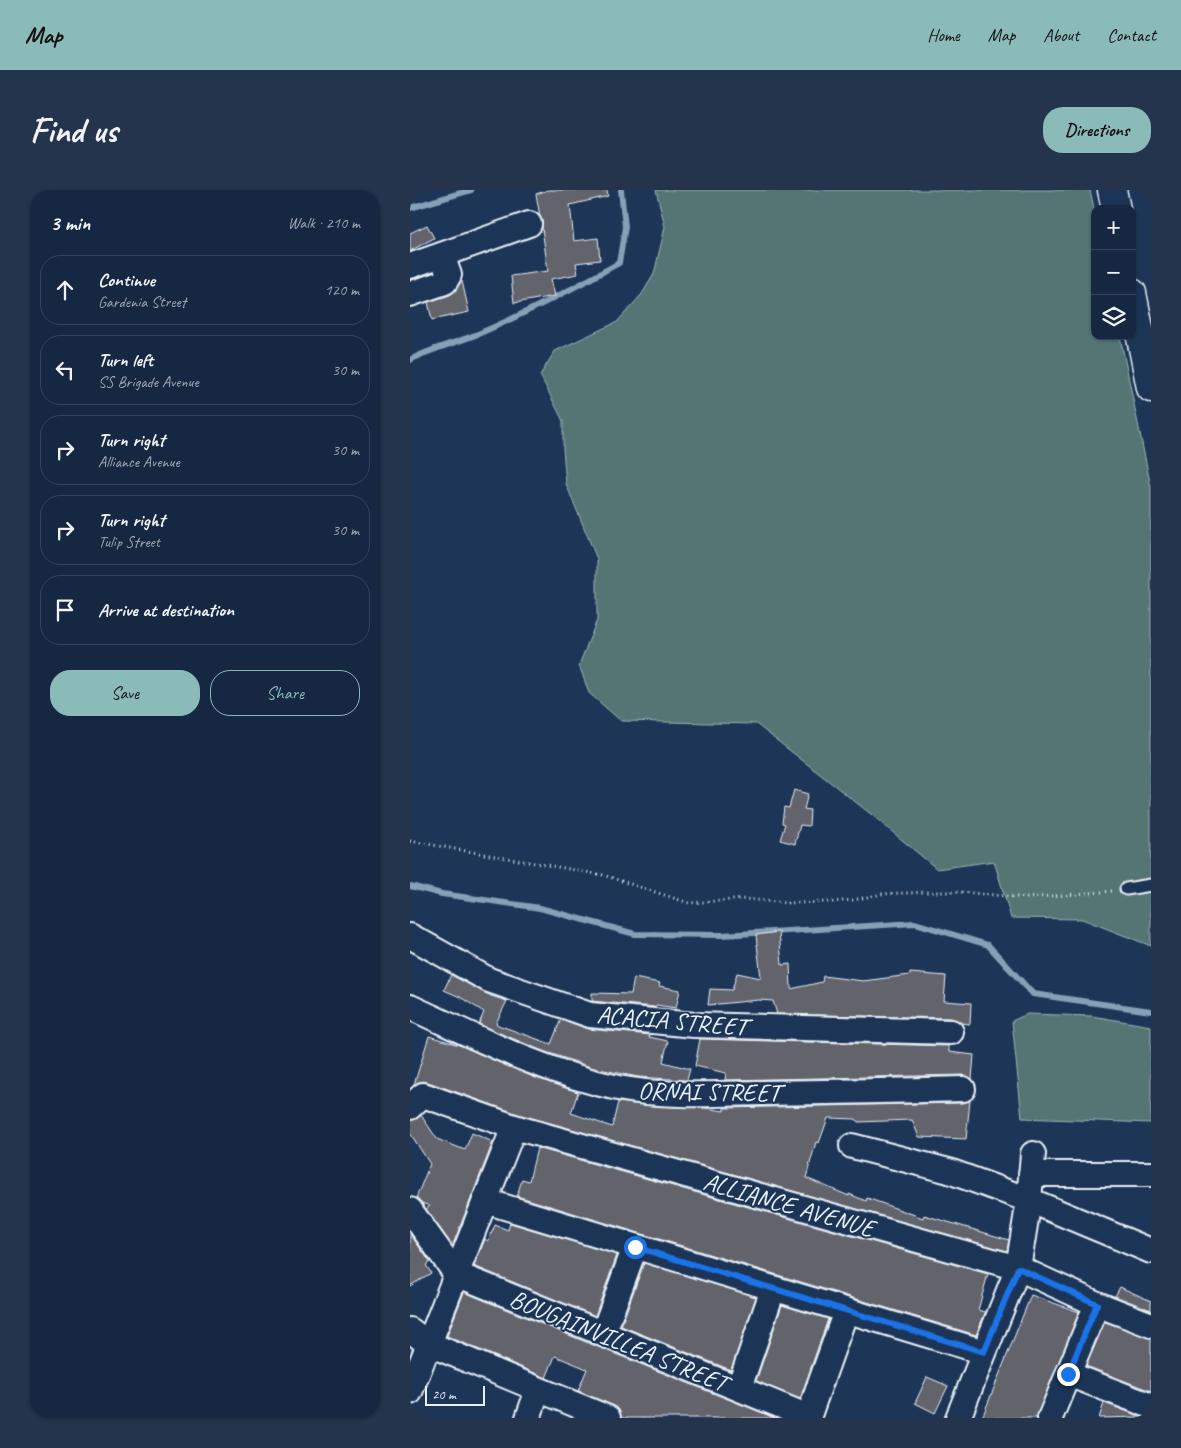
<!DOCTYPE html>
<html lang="en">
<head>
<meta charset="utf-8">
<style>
  :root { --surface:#162841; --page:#23344c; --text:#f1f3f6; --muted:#9ea6b1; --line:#35445a; --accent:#8bbbb9 }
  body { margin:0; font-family:Caveat,sans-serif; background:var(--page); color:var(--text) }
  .controls { position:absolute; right:15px; top:15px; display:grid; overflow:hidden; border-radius:10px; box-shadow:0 1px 4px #0004 }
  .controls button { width:45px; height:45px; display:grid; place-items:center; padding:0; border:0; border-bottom:1px solid var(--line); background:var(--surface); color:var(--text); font:25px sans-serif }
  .scale { position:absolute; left:15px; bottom:12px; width:60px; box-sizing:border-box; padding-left:5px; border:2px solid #e8f1f8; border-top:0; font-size:14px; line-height:18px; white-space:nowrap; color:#e8f1f8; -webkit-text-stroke:4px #1d3557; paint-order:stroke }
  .stop { position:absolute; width:15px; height:15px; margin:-11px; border:4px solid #1a73e8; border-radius:50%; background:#fff }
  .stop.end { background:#1a73e8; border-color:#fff; box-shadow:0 1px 5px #0008 }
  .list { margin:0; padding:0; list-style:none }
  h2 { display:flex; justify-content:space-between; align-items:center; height:65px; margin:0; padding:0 20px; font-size:21px }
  h2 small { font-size:16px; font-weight:400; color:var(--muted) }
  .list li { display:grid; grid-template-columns:32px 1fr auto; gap:15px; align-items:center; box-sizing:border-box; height:70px; margin:0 10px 10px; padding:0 10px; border:1px solid var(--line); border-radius:20px }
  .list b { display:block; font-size:19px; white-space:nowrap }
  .list p { margin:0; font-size:16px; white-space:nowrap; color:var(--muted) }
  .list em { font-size:16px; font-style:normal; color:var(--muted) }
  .actions { display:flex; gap:10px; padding:15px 20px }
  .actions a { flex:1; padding:11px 0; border:1px solid var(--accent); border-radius:20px; text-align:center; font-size:18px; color:var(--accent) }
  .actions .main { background:var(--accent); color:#111 }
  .icon { flex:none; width:28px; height:28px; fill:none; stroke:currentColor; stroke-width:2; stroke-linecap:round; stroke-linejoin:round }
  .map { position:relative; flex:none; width:741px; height:1228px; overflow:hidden; border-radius:20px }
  header { display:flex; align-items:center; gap:30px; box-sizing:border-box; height:70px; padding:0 25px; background:var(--accent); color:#111 }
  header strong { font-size:24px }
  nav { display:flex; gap:28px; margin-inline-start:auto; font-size:18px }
  .intro { display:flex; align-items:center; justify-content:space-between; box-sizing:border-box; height:120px; padding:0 30px }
  h1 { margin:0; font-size:35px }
  .button { padding:12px 22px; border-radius:20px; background:var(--accent); color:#111; font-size:18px; font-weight:700 }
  main { display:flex; gap:30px; padding:0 30px }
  aside { flex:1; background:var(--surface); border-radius:20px; box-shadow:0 1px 4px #0004 }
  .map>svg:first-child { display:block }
  .green { fill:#557574; stroke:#9eb3b6 }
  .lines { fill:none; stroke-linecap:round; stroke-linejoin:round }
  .stream { stroke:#86a0b7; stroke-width:6 }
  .building { fill:#63636c; stroke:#e8f1f8 }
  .lane-casing { stroke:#e8f1f8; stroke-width:15 }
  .street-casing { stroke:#e8f1f8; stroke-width:28 }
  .secondary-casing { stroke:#e8f1f8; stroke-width:31 }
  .path { stroke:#e8f1f8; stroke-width:3; stroke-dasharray:1 4; stroke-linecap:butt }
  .lane { stroke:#1d3557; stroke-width:11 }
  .street { stroke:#1d3557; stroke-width:24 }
  .secondary { stroke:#1d3557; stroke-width:28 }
  .route { stroke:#1a73e8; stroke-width:6 }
  .labels { text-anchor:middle; stroke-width:4; stroke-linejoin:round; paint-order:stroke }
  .street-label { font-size:25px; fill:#e8f1f8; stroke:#1d3557 }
</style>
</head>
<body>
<header>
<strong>Map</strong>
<nav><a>Home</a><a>Map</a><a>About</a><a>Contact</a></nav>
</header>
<div class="intro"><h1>Find us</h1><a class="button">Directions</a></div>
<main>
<aside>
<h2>3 min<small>Walk · 210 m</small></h2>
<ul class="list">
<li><svg class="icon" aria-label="ahead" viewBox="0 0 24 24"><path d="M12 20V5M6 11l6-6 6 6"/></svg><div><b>Continue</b><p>Gardenia Street</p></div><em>120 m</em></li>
<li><svg class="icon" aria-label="left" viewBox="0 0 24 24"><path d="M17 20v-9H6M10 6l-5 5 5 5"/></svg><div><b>Turn left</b><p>SS Brigade Avenue</p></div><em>30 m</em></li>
<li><svg class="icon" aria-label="right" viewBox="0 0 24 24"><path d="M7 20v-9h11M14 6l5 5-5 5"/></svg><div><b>Turn right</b><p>Alliance Avenue</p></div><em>30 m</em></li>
<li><svg class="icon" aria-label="right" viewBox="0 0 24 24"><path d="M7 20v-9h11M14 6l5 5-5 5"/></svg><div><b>Turn right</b><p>Tulip Street</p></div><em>30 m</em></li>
<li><svg class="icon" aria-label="arrive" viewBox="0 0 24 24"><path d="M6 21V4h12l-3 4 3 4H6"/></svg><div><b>Arrive at destination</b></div></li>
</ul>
<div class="actions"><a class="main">Save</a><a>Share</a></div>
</aside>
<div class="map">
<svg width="741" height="1228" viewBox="0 0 741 1228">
  <rect width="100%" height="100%" fill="#1d3557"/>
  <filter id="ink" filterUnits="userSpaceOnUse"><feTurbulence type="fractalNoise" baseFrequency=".02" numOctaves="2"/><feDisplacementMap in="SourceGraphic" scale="10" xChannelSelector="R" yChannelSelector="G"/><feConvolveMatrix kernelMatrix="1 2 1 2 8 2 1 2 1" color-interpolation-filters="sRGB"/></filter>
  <g filter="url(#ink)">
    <g class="green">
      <polygon points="246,0 680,0 685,23 685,146 710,146 741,297 741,756 672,729 601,728 584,671 527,679 462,625 346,534 211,531 179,503 169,475 187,430 187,369 156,294 153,259 153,231 130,185 145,161 207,132 232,104 244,84 255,37"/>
      <polygon points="617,824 682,826 741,836 741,933 612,928 602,831"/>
    </g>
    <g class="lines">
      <g class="stream">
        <polyline points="0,18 61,0"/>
        <path d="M 0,170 C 22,158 46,153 68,144 C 117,123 164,98 209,73 L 215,37 L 211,0"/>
        <polyline points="0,696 32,704 130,718 225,744 312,745 505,733 578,755 623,804 741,821"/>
      </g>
    </g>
    <g class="building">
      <polygon points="138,0 197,0 198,6 160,15 164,51 188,48 190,70 166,73 168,84 141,89 145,106 104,113 101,86 138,81 132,38 132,30 130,27 126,4"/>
      <polygon points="17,35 24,48 0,61 0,43"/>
      <polygon points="52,91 59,122 22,130 18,112 40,105"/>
      <polygon points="384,600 398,604 394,619 400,620 399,636 390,635 385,654 370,650 375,634 372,633 374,617 379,618"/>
      <polygon points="369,742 372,775 380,774 381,799 412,792 413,786 453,791 500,785 500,783 536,786 534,811 561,813 560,834 551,833 541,828 367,824 363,811 349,810 298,815 300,799 322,800 327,783 351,788 346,745"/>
      <polygon points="41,785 81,806 97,811 86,833 88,835 141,854 151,829 178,839 240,845 239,847 258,851 253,872 280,879 277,890 228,887 184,878 133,861 82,840 69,834 74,822 50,807 34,800"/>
      <polygon points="224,788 250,793 249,796 270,800 266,818 246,815 245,817 182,811 182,803 221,804"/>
      <polygon points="19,846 52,856 123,887 168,902 161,923 202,937 208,912 243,916 296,918 314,921 314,918 553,913 560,911 556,949 509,947 502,930 448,932 446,929 418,928 409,953 406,952 396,988 439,1006 439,1004 456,1011 457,1008 513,1028 514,1025 599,1050 597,1061 108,924 18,892 11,892 4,895"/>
      <polygon points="290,849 539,856 539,862 564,865 562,889 553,885 315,890 316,883 285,876"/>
      <polygon points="11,925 27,949 55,960 62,943 83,952 44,1052 41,1054 16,1019 20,1016 12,1013 6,1008 20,974 0,943 0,930 3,930"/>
      <polygon points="127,958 578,1084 568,1120 576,1122 575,1123 566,1145 107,1006 112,989 119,991"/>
      <polygon points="100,1033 207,1065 185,1126 64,1076 75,1049 78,1051 85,1035 98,1040"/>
      <polygon points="0,1044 20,1072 16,1075 21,1083 0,1096"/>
      <polygon points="234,1073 346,1107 321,1180 211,1136"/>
      <polygon points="710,1097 741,1111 741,1120 705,1106"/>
      <polygon points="54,1102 188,1157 365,1228 211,1228 209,1220 204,1216 168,1201 177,1179 145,1166 136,1188 37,1146"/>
      <polygon points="621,1105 669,1122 627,1228 572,1228"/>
      <polygon points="372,1115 418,1129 390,1209 346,1191"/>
      <polygon points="695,1132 741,1148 741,1201 676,1176"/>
      <polygon points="517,1187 538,1196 525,1223 505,1213"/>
      <polygon points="694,1213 732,1227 689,1228"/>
    </g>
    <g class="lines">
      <defs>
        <polyline id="lane" points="716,699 741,695"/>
        <g id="street">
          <polyline points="0,76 119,34"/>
          <polyline points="0,104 35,92 39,85 32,65"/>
          <polyline points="0,746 79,790 180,825 284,835 541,842"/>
          <path d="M 0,817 C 68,848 135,883 208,898 C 256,907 304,904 352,903 C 419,902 486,901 553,899"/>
          <polyline points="0,917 13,905 104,937 608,1078 687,1114 741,1135"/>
          <polyline points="442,956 539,981 619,1010 741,1061"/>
          <polyline points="621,984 741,984"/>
          <polyline points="75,1011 574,1162"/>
          <polyline points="0,1020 46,1084 399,1227"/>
          <polyline points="0,1140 19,1154 198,1228"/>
          <polyline points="193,1144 225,1057"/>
          <polyline points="658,1184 741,1216"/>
          <polyline points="329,1198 363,1099"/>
          <polyline points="0,1202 104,937"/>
          <polyline points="118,1228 128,1200"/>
          <polyline points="398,1228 436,1121"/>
          <polyline points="548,1228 608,1078 619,1010 623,964"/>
          <polyline points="640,1228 687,1114"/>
        </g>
        <g id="secondary">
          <polyline points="702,0 706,19"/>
          <polyline points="722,103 741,198"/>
        </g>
      </defs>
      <use href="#lane" class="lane-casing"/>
      <use href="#street" class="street-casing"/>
      <use href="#secondary" class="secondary-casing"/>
      <polyline class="path" points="0,651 193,685 279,713 336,709 376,713 423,712 443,710 472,704 518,702 551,702 617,708 703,701"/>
      <use href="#lane" class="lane"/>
      <use href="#street" class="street"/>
      <use href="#secondary" class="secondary"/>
    </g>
  </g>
  <g class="lines" filter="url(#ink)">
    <polyline class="route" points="225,1057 574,1162 608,1078 687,1114 658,1184"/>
  </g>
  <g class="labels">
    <g class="street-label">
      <text transform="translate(262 830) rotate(5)" y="9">ACACIA STREET</text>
      <text transform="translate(299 901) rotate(1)" y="9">ORNAI STREET</text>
      <text transform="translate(379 1014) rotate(16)" y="9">ALLIANCE AVENUE</text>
      <text transform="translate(209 1150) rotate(22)" y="9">BOUGAINVILLEA STREET</text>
    </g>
  </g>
</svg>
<div class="controls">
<button>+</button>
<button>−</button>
<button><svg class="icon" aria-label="layers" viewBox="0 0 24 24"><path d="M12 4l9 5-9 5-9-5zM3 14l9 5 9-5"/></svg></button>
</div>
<div class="scale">20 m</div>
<div class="stop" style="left:225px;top:1057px"></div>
<div class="stop end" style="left:658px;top:1184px"></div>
</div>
</main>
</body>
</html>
